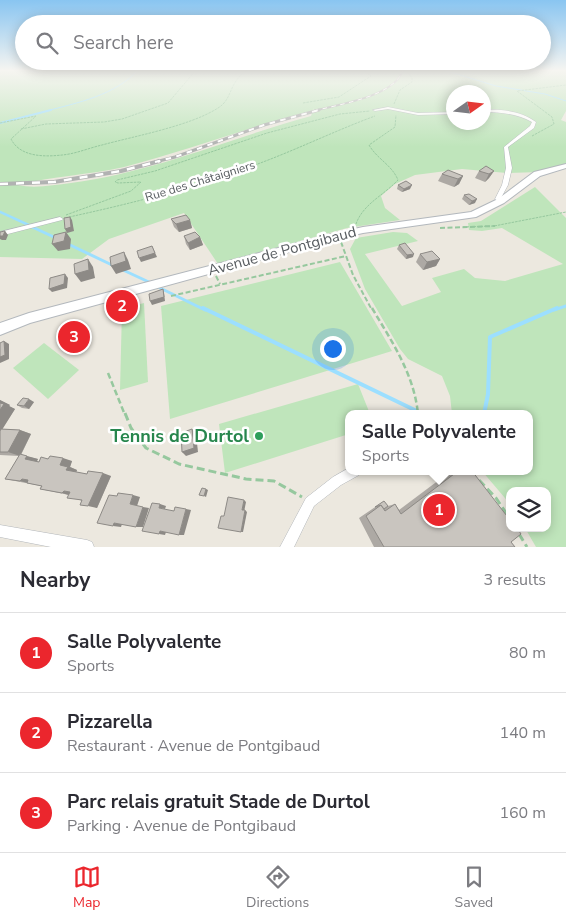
<!DOCTYPE html>
<html lang="en">
<head>
<meta charset="utf-8">
<style>
  :root { --surface:#fff; --page:#f2f2f3; --text:#2b2b33; --muted:#7c7c81; --line:#e1e1e2; --accent:#eb262d }
  body { margin:0; font-family:"Nunito Sans",sans-serif; background:var(--page); color:var(--text) }
  .controls { position:absolute; right:15px; bottom:15px; display:grid; overflow:hidden; border-radius:10px; box-shadow:0 2px 12px #0003 }
  .controls button { width:45px; height:45px; display:grid; place-items:center; padding:0; border:0; border-bottom:1px solid var(--line); background:var(--surface); color:var(--text); font:25px sans-serif }
  .compass { position:absolute; left:446px; top:85px; width:45px; height:45px; border-radius:50%; background:var(--surface); box-shadow:0 2px 12px #0003; rotate:76deg }
  .you { position:absolute; left:332px; top:348px; width:18px; height:18px; margin:-12px; border:4px solid #fff; border-radius:50%; background:#1a73e8; box-shadow:0 0 0 8px #1a73e833 }
  .badge { display:grid; place-items:center; width:32px; height:32px; border-radius:50%; background:var(--accent); color:#fff; font-size:16px; font-weight:700 }
  .pin { position:absolute; translate:-50% -50%; border:2px solid #fff; box-shadow:0 1px 5px #0006 }
  .popup { position:absolute; left:345px; top:410px; width:188px; height:65px; box-sizing:border-box; display:grid; place-content:center; border-radius:10px; background:var(--surface); filter:drop-shadow(0 1px 4px #0005); font-size:16px; white-space:nowrap; color:var(--muted) }
  .popup b { font-size:19px; color:var(--text) }
  .popup::after { content:''; position:absolute; left:50%; top:100%; margin-left:-10px; border:10px solid transparent; border-top-color:var(--surface) }
  .list { margin:0; padding:0; list-style:none }
  h2 { display:flex; justify-content:space-between; align-items:center; height:65px; margin:0; padding:0 20px; font-size:21px }
  h2 small { font-size:16px; font-weight:400; color:var(--muted) }
  .list li { display:grid; grid-template-columns:32px 1fr auto; gap:15px; align-items:center; box-sizing:border-box; height:80px; padding:0 20px; border-top:1px solid var(--line) }
  .list b { display:block; font-size:19px; white-space:nowrap }
  .list p { margin:0; font-size:16px; white-space:nowrap; color:var(--muted) }
  .list em { font-size:16px; font-style:normal; color:var(--muted) }
  .icon { flex:none; width:28px; height:28px; fill:none; stroke:currentColor; stroke-width:2; stroke-linecap:round; stroke-linejoin:round }
  .map { position:relative; flex:none; width:566px; height:547px; overflow:hidden }
  .search { position:absolute; background:var(--surface); box-shadow:0 2px 12px #0003; left:15px; right:15px; top:15px; height:55px; display:flex; align-items:center; gap:12px; box-sizing:border-box; padding:0 18px; border-radius:28px; color:var(--muted); font-size:19px }
  .sheet { height:305px; background:var(--surface) }
  nav { display:flex; justify-content:space-around; align-items:center; box-sizing:border-box; height:70px; border-top:1px solid var(--line); background:var(--surface); font-size:14px; color:var(--muted) }
  nav a { display:grid; justify-items:center; gap:2px }
  nav .on { color:var(--accent) }
  .map>svg:first-child { display:block }
  .green { fill:#bfe5bb; fill-rule:evenodd }
  .lines { fill:none; stroke-linecap:round; stroke-linejoin:round }
  .stream-far4 { stroke:#9cdfff; stroke-width:1 }
  .stream-far3 { stroke:#9cdfff; stroke-width:2 }
  .stream-far2 { stroke:#9cdfff; stroke-width:2.5 }
  .stream-far1 { stroke:#9cdfff; stroke-width:3 }
  .stream { stroke:#9cdfff; stroke-width:4 }
  .street-casing { stroke:#b3b7bb; stroke-width:1 }
  .secondary-casing { stroke:#b3b8bd; stroke-width:2 }
  .path-far3 { stroke:#96c89e; stroke-width:1; stroke-dasharray:2.5 1; stroke-linecap:butt }
  .path-far2 { stroke:#96c89e; stroke-width:2; stroke-dasharray:5 2.5; stroke-linecap:butt }
  .path-far1 { stroke:#96c89e; stroke-width:2.5; stroke-dasharray:6 3; stroke-linecap:butt }
  .path { stroke:#96c89e; stroke-width:3; stroke-dasharray:8 4; stroke-linecap:butt }
  .street { fill:#fff; fill-rule:evenodd }
  .secondary { fill:#fff; fill-rule:evenodd }
  .rail-far2-casing { stroke:#b1b2b2; stroke-width:2 }
  .rail-far1-casing { stroke:#b1b2b2; stroke-width:3 }
  .rail-casing { stroke:#b1b2b2; stroke-width:4 }
  .rail-far2 { stroke:#fff; stroke-width:1; stroke-dasharray:4.5; stroke-linecap:butt }
  .rail-far1 { stroke:#fff; stroke-width:2; stroke-dasharray:5.5; stroke-linecap:butt }
  .rail { stroke:#fff; stroke-width:2.5; stroke-dasharray:8; stroke-linecap:butt }
  .wall { fill:#ada9a4 }
  .shaded-wall { fill:#8d8a86 }
  .building { fill:#c9c5bf; stroke:#8d8a86 }
  .leisure-dot { fill:#2e9e5b; stroke:#fff; stroke-width:2 }
  .labels { text-anchor:middle; stroke-width:5; stroke-linejoin:round; paint-order:stroke }
  .far-street-label { font-size:12px; fill:#585d61; stroke:#fff }
  .street-label { font-size:15px; fill:#585d61; stroke:#fff }
  .near-leisure-label { font-size:18px; font-weight:bold; fill:#27864d; stroke:#fff; text-anchor:end }
</style>
</head>
<body>
<div class="map">
<svg width="566" height="547" viewBox="0 0 566 547">
  <rect width="100%" height="100%" fill="#ece8df"/>
  <g class="green">
    <path d="M 0,70 L 566,70 L 566,111 L 561,120 L 566,122 L 566,166 L 540,172 L 507,173 L 462,169 L 415,175 L 395,184 L 381,196 L 385,208 L 400,220 L 347,228 L 218,264 L 184,213 L 109,239 L 82,259 L 0,257 ZM 454,92 L 484,92 L 484,122 L 454,122 ZM 314,108 L 311,116 C 231,138 154,172 71,183 C 53,185 35,189 18,185 C 52,176 89,175 124,167 C 187,151 248,127 312,111 Z"/>
    <polygon points="535,187 566,218 566,547 536,547 525,528 547,528 547,491 510,491 510,504 482,471 529,471 529,414 452,414 450,396 442,376 408,359 400,349 365,289 350,249 356,238 393,232 407,233 418,241 365,254 402,306 441,292 432,278 464,269 475,278 505,281 563,264 502,228 482,231 469,230 468,223 481,221"/>
    <polygon points="340,262 392,351 170,419 161,306"/>
    <polygon points="144,303 148,382 120,390 122,309"/>
    <polygon points="44,343 79,370 48,399 13,368"/>
    <polygon points="358,384 370,414 349,414 349,434 225,473 219,424"/>
  </g>
  <g class="lines">
    <g class="stream-far4">
      <polyline points="444,70 496,86 545,94 566,101"/>
      <path d="M 46,111 C 77,103 116,95 138,70"/>
    </g>
    <polyline class="stream-far3" points="0,123 51,110"/>
    <polyline class="stream-far2" points="0,212 33,227"/>
    <g class="stream-far1">
      <polyline points="30,226 56,238"/>
      <polyline points="68,244 112,265"/>
      <polyline points="123,270 151,283"/>
      <polyline points="156,286 205,310"/>
      <polyline points="554,310 566,306"/>
    </g>
    <g class="stream">
      <polyline points="203,308 423,414"/>
      <polyline points="484,414 488,394 490,337 557,308"/>
    </g>
    <defs>
      <g id="street">
        <polygon points="388,107 418,113 454,112 454,114 418,115 388,109 375,111 373,110"/>
        <path d="M 484,110 C 502,109 521,111 536,122 L 534,128 L 508,147 L 512,168 L 508,185 L 501,198 L 504,201 L 501,203 L 495,199 L 502,185 L 506,168 L 504,147 L 530,126 L 532,122 C 517,114 501,112 484,112 Z"/>
        <polygon points="60,217 63,219 62,220 0,236 0,232"/>
        <polygon points="349,468 349,471 361,471 359,475 341,485 314,506 294,547 280,547 306,498 333,477"/>
        <polygon points="0,525 87,540 92,542 94,547 51,547 0,537"/>
      </g>
      <polygon id="secondary" points="566,164 566,168 540,176 504,203 476,217 363,233 336,239 30,323 0,335 0,323 29,313 336,233 363,227 471,212 498,199 534,172"/>
    </defs>
    <use href="#street" class="street-casing"/>
    <use href="#secondary" class="secondary-casing"/>
    <g class="path-far3">
      <polyline points="264,70 286,70"/>
      <polyline points="303,103 339,97 371,76 364,70"/>
      <polyline points="394,104 400,90 412,82 412,78 406,70"/>
      <path d="M 0,123 L 36,116 L 11,139 C 20,157 44,157 62,155 C 75,154 89,148 102,145 C 135,136 190,126 218,108 C 233,99 228,83 247,70"/>
      <polyline points="21,129 46,124 104,122 122,119 168,103 196,70"/>
      <polyline points="532,136 554,124 552,117 517,91 566,85"/>
      <polyline points="66,215 131,191 141,182 118,183 115,182 117,180 155,171 267,133 340,114 370,111"/>
      <path d="M 69,217 C 134,203 200,186 263,162 C 300,148 337,130 375,116"/>
      <path d="M 356,224 C 363,204 384,195 398,180 C 392,165 377,159 369,145 L 395,127 L 396,115"/>
      <polyline points="463,227 494,226 566,212"/>
    </g>
    <g class="path-far2">
      <polyline points="440,228 495,226"/>
      <polyline points="341,242 353,275 372,310"/>
      <polyline points="216,276 220,284"/>
      <polyline points="171,296 346,256"/>
    </g>
    <g class="path-far1">
      <path d="M 372,308 C 392,342 414,374 418,414"/>
      <polyline points="108,373 125,415"/>
    </g>
    <g class="path">
      <polyline points="125,413 131,428 146,448 179,464 246,479 274,481 302,497"/>
      <polyline points="479,480 496,498 510,519"/>
      <polyline points="519,534 527,547"/>
    </g>
    <use href="#street" class="street"/>
    <use href="#secondary" class="secondary"/>
    <defs>
      <path id="rail-far2" d="M 314,111 C 339,104 394,97 403,70"/>
      <polyline id="rail-far1" points="155,162 175,157 264,125 319,110"/>
      <polyline id="rail" points="0,184 54,182 121,171 160,161"/>
    </defs>
    <use href="#rail-far2" class="rail-far2-casing"/>
    <use href="#rail-far1" class="rail-far1-casing"/>
    <use href="#rail" class="rail-casing"/>
    <use href="#rail-far2" class="rail-far2"/>
    <use href="#rail-far1" class="rail-far1"/>
    <use href="#rail" class="rail"/>
  </g>
  <g class="wall">
    <polygon points="479,171 494,171 489,178 485,182 475,178"/>
    <polygon points="442,174 463,176 459,184 454,187 438,181"/>
    <polygon points="398,185 410,189 402,192 397,189"/>
    <polygon points="464,195 475,203 469,205 462,199"/>
    <polygon points="171,219 190,220 192,228 179,232 174,227"/>
    <polygon points="184,236 200,237 203,245 190,250 186,244"/>
    <polygon points="399,245 413,257 406,259 397,249"/>
    <polygon points="420,254 440,259 436,266 423,270 416,262"/>
    <polygon points="0,400 10,405 9,406 15,409 2,429 20,430 31,434 21,455 38,459 37,461 39,462 48,459 72,461 70,467 77,470 76,472 87,474 111,476 97,508 69,495 40,489 41,486 5,479 19,456 0,455"/>
    <polygon points="34,402 29,409 22,408 17,405"/>
    <polygon points="451,471 472,471 511,542 515,547 374,547 359,518 384,501 388,506 395,504 399,510"/>
  </g>
  <g class="shaded-wall">
    <polygon points="494,171 489,178 485,182 489,174"/>
    <polygon points="463,176 459,184 454,187 458,179"/>
    <polygon points="412,185 410,189 402,192 404,189"/>
    <polygon points="477,199 475,203 469,205 472,201"/>
    <polygon points="70,217 72,220 74,231 67,233 65,229"/>
    <polygon points="190,220 192,228 179,232 176,224"/>
    <polygon points="5,231 8,235 6,240 2,240 0,239 0,236"/>
    <polygon points="66,232 71,239 70,249 58,251 52,244"/>
    <polygon points="200,237 203,245 190,250 188,243"/>
    <polygon points="152,246 157,257 141,262 139,258"/>
    <polygon points="124,252 128,260 131,269 116,274 111,266"/>
    <polygon points="414,254 413,257 406,259 407,255"/>
    <polygon points="88,259 93,267 95,278 81,282 75,274"/>
    <polygon points="440,259 436,266 423,270 427,262"/>
    <polygon points="65,274 68,278 67,288 52,292 49,289"/>
    <polygon points="163,289 164,293 165,301 152,305 150,301"/>
    <polygon points="126,299 129,303 129,306 115,310 113,306"/>
    <polygon points="4,341 9,344 9,359 0,363 0,357"/>
    <polygon points="29,399 34,402 29,409 24,406"/>
    <polygon points="0,400 10,405 9,406 15,409 0,433"/>
    <polygon points="192,429 196,434 198,452 186,456 182,452"/>
    <polygon points="20,430 31,434 20,456 8,452"/>
    <polygon points="27,456 38,459 36,463 25,459"/>
    <polygon points="63,458 72,461 70,467 77,470 76,473 66,470 60,465"/>
    <polygon points="103,473 111,476 97,508 88,506"/>
    <polygon points="22,479 34,481 32,484 20,481"/>
    <polygon points="206,489 208,490 206,497 204,496"/>
    <polygon points="64,491 73,493 72,496 62,493"/>
    <polygon points="133,495 140,497 137,506 130,504"/>
    <polygon points="244,500 246,502 244,512 242,510"/>
    <polygon points="160,504 166,506 165,509 159,508"/>
    <polygon points="143,507 149,508 143,527 136,527"/>
    <polygon points="186,509 191,510 184,535 179,535"/>
    <polygon points="245,510 247,512 243,532 241,532"/>
    <polygon points="114,523 122,524 121,527 113,526"/>
    <polygon points="160,531 166,532 165,535 159,534"/>
  </g>
  <g class="building">
    <polygon points="486,166 494,171 489,174 479,171"/>
    <polygon points="448,170 463,176 458,179 442,174"/>
    <polygon points="406,181 412,185 404,189 398,185"/>
    <polygon points="469,194 477,199 472,201 464,195"/>
    <polygon points="186,215 190,220 176,224 171,219"/>
    <polygon points="70,217 71,227 65,229 64,218"/>
    <polygon points="5,231 3,236 0,236 0,232"/>
    <polygon points="66,232 64,241 52,244 54,235"/>
    <polygon points="195,232 200,237 188,243 184,236"/>
    <polygon points="405,243 414,254 407,255 399,245"/>
    <polygon points="152,246 155,253 139,258 137,251"/>
    <polygon points="432,251 440,259 427,262 420,254"/>
    <polygon points="124,252 126,261 111,266 110,257"/>
    <polygon points="88,259 89,270 75,274 74,264"/>
    <polygon points="65,274 64,284 49,289 50,278"/>
    <polygon points="163,289 164,297 150,301 149,294"/>
    <polygon points="126,299 126,302 113,306 113,303"/>
    <polygon points="4,341 5,355 0,357 0,343"/>
    <polygon points="23,398 29,399 24,406 17,405"/>
    <polygon points="0,403 4,404 0,410"/>
    <polygon points="1,429 20,430 8,452 0,452 0,431"/>
    <polygon points="192,429 194,448 182,452 181,433"/>
    <polygon points="20,454 27,456 25,459 39,462 41,457 48,459 50,456 63,458 60,465 68,467 66,470 87,474 88,471 103,473 88,506 80,505 82,500 67,498 70,492 64,491 62,493 40,489 42,486 27,483 28,480 22,479 20,481 5,479"/>
    <polygon points="458,471 472,471 510,520 510,528 517,528 521,534 511,542 515,547 384,547 366,516 381,505 385,511 395,504 401,514"/>
    <polygon points="202,488 206,489 204,496 199,495"/>
    <polygon points="118,493 133,495 130,504 143,507 136,527 114,523 113,526 97,523 109,495 117,496"/>
    <polygon points="228,497 244,500 242,510 245,510 241,532 218,528 221,516 224,516"/>
    <polygon points="384,501 388,506 384,509 381,505 375,507"/>
    <polygon points="152,503 160,504 159,508 174,511 175,507 186,509 179,535 160,531 159,534 142,531"/>
  </g>
  <linearGradient id="sky" x2="0" y2="1"><stop stop-color="#89c5f1"/><stop offset="0.48" stop-color="#f6f5f1"/><stop offset="1" stop-color="#f6f5f1" stop-opacity="0"/></linearGradient>
  <rect width="566" height="147" fill="url(#sky)"/>
  <circle class="leisure-dot" cx="259" cy="436" r="5"/>
  <g class="labels">
    <g class="far-street-label">
      <text transform="translate(200 181) rotate(-17)" y="4">Rue des Châtaigniers</text>
    </g>
    <g class="street-label">
      <text transform="translate(282 251) rotate(-15)" y="5">Avenue de Pontgibaud</text>
    </g>
    <g class="near-leisure-label">
      <text x="249" y="442">Tennis de Durtol</text>
    </g>
  </g>
</svg>
<div class="controls">
<button><svg class="icon" aria-label="layers" viewBox="0 0 24 24"><path d="M12 4l9 5-9 5-9-5zM3 14l9 5 9-5"/></svg></button>
</div>
<svg class="compass" viewBox="-18 -18 36 36"><path d="M0-13l5 13h-10z" fill="#e53935"/><path d="M0 13l5-13h-10z" fill="#7c7c81"/></svg>
<div class="you"></div>
<div class="pin badge" style="left:439px;top:510px">1</div>
<div class="popup"><b>Salle Polyvalente</b>Sports</div>
<div class="pin badge" style="left:122px;top:306px">2</div>
<div class="pin badge" style="left:74px;top:337px">3</div>
<div class="search"><svg class="icon" aria-label="search" viewBox="0 0 24 24"><circle cx="10" cy="10" r="6"/><path d="M15 15l6 6"/></svg>Search here</div>
</div>
<section class="sheet">
<h2>Nearby<small>3 results</small></h2>
<ul class="list">
<li><span class="badge">1</span><div><b>Salle Polyvalente</b><p>Sports</p></div><em>80 m</em></li>
<li><span class="badge">2</span><div><b>Pizzarella</b><p>Restaurant · Avenue de Pontgibaud</p></div><em>140 m</em></li>
<li><span class="badge">3</span><div><b>Parc relais gratuit Stade de Durtol</b><p>Parking · Avenue de Pontgibaud</p></div><em>160 m</em></li>
</ul>
</section>
<nav>
<a class="on"><svg class="icon" aria-label="map" viewBox="0 0 24 24"><path d="M3 6l6-2 6 2 6-2v14l-6 2-6-2-6 2zM9 4v14M15 6v14"/></svg>Map</a>
<a><svg class="icon" aria-label="directions" viewBox="0 0 24 24"><path d="M12 3l9 9-9 9-9-9zM9 14v-3h6M13 9l2 2-2 2"/></svg>Directions</a>
<a><svg class="icon" aria-label="saved" viewBox="0 0 24 24"><path d="M7 4h10v16l-5-4-5 4z"/></svg>Saved</a>
</nav>
</body>
</html>
